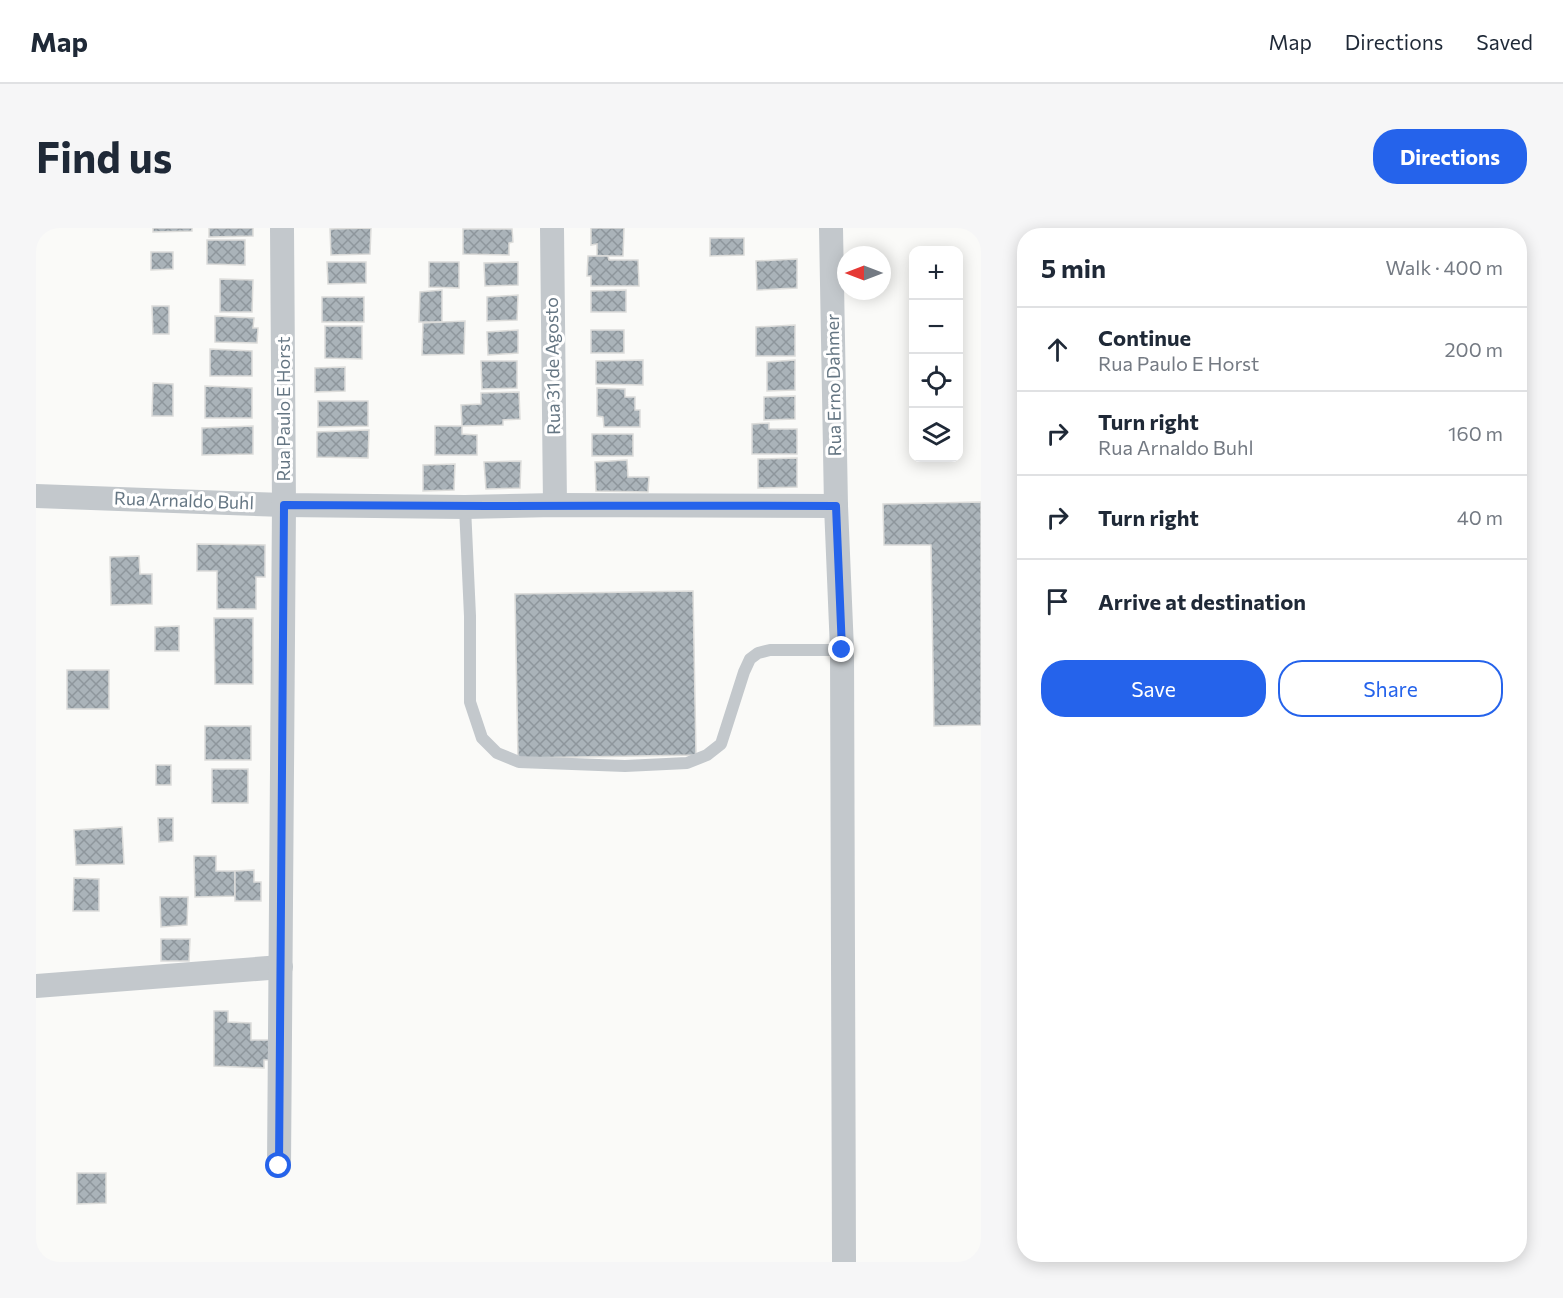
<!DOCTYPE html>
<html lang="en">
<head>
<meta charset="utf-8">
<style>
  :root { --surface:#fff; --page:#f6f6f7; --text:#1f2937; --muted:#747a83; --line:#e0e1e3; --accent:#2563eb }
  body { margin:0; font-family:Commissioner,sans-serif; background:var(--page); color:var(--text) }
  .controls { position:absolute; right:18px; top:18px; display:grid; overflow:hidden; border-radius:12px; box-shadow:0 3px 15px #0003 }
  .controls button { width:54px; height:54px; display:grid; place-items:center; padding:0; border:0; border-bottom:2px solid var(--line); background:var(--surface); color:var(--text); font:30px sans-serif }
  .compass { position:absolute; left:801px; top:18px; width:54px; height:54px; border-radius:50%; background:var(--surface); box-shadow:0 3px 15px #0003; rotate:270deg }
  .stop { position:absolute; width:18px; height:18px; margin:-14px; border:4px solid #2563eb; border-radius:50%; background:#fff }
  .stop.end { background:#2563eb; border-color:#fff; box-shadow:0 2px 6px #0008 }
  .list { margin:0; padding:0; list-style:none }
  h2 { display:flex; justify-content:space-between; align-items:center; height:78px; margin:0; padding:0 24px; font-size:26px }
  h2 small { font-size:20px; font-weight:400; color:var(--muted) }
  .list li { display:grid; grid-template-columns:39px 1fr auto; gap:18px; align-items:center; box-sizing:border-box; height:84px; padding:0 24px; border-top:2px solid var(--line) }
  .list b { display:block; font-size:22px; white-space:nowrap }
  .list p { margin:0; font-size:20px; white-space:nowrap; color:var(--muted) }
  .list em { font-size:20px; font-style:normal; color:var(--muted) }
  .actions { display:flex; gap:12px; padding:18px 24px }
  .actions a { flex:1; padding:14px 0; border:2px solid var(--accent); border-radius:24px; text-align:center; font-size:21px; color:var(--accent) }
  .actions .main { background:var(--accent); color:#fff }
  .icon { flex:none; width:33px; height:33px; fill:none; stroke:currentColor; stroke-width:2; stroke-linecap:round; stroke-linejoin:round }
  .map { position:relative; flex:none; width:945px; height:1034px; overflow:hidden; border-radius:24px }
  header { display:flex; align-items:center; gap:36px; box-sizing:border-box; height:84px; padding:0 30px; background:var(--surface); border-bottom:2px solid var(--line) }
  header strong { font-size:28px }
  nav { display:flex; gap:33px; margin-inline-start:auto; font-size:21px }
  .intro { display:flex; align-items:center; justify-content:space-between; box-sizing:border-box; height:144px; padding:0 36px }
  h1 { margin:0; font-size:42px }
  .button { padding:15px 27px; border-radius:24px; background:var(--accent); color:#fff; font-size:21px; font-weight:700 }
  main { display:flex; gap:36px; padding:0 36px }
  aside { flex:1; background:var(--surface); border-radius:24px; box-shadow:0 3px 15px #0003 }
  .map>svg:first-child { display:block }
  .building { fill:url(#building-cross-hatch); stroke:#dcdcda; stroke-width:1.5 }
  .lines { fill:none; stroke-linecap:round; stroke-linejoin:round }
  .lane { stroke:#c3c8cc; stroke-width:12 }
  .street { stroke:#c3c8cc; stroke-width:24 }
  .route { stroke:#2563eb; stroke-width:8 }
  .labels { text-anchor:middle; stroke-width:6; stroke-linejoin:round; paint-order:stroke }
  .street-label { font-size:18px; fill:#657683; stroke:#fff }
</style>
</head>
<body>
<header>
<strong>Map</strong>
<nav><a>Map</a><a>Directions</a><a>Saved</a></nav>
</header>
<div class="intro"><h1>Find us</h1><a class="button">Directions</a></div>
<main>
<div class="map">
<svg width="945" height="1034" viewBox="0 0 945 1034">
  <defs>
    <pattern id="building-cross-hatch" width="8" height="8" patternUnits="userSpaceOnUse" patternTransform="scale(1.5)"><rect width="8" height="8" fill="#aab3b9"/><path d="M0 0l8 8M0 8l8-8" fill="none" stroke="#8e969c"/></pattern>
  </defs>
  <rect width="100%" height="100%" fill="#fafaf8"/>
  <g class="building">
    <polygon points="117,0 156,0 156,3 117,4"/>
    <polygon points="173,0 217,0 217,8 173,9"/>
    <polygon points="335,0 334,26 295,27 294,1"/>
    <polygon points="555,0 588,0 587,28 561,28 561,16 555,17"/>
    <polygon points="427,1 476,1 477,14 473,15 473,27 427,26"/>
    <polygon points="674,10 708,10 708,27 674,28"/>
    <polygon points="171,12 209,12 209,37 171,36"/>
    <polygon points="115,24 137,24 137,41 115,42"/>
    <polygon points="552,28 572,28 573,32 602,32 603,58 555,58 555,48 551,48"/>
    <polygon points="761,31 761,60 721,62 720,33"/>
    <polygon points="291,34 330,34 330,55 292,56"/>
    <polygon points="393,34 423,34 423,60 393,59"/>
    <polygon points="482,34 482,57 449,58 448,35"/>
    <polygon points="184,51 217,52 216,84 184,84"/>
    <polygon points="406,62 406,94 383,94 384,64"/>
    <polygon points="590,62 590,84 555,84 555,63"/>
    <polygon points="482,67 481,92 451,93 451,69"/>
    <rect x="286" y="69" width="42" height="25"/>
    <polygon points="116,78 133,78 133,106 117,106"/>
    <polygon points="179,88 218,90 217,100 222,100 221,115 179,114"/>
    <polygon points="429,93 428,126 386,127 387,95"/>
    <polygon points="759,97 759,128 720,128 720,99"/>
    <polygon points="289,98 326,98 326,131 289,130"/>
    <polygon points="482,102 482,125 452,127 451,104"/>
    <rect x="555" y="102" width="33" height="23"/>
    <polygon points="174,121 216,123 216,148 174,148"/>
    <polygon points="607,132 607,157 560,156 560,133"/>
    <polygon points="759,132 759,162 731,163 731,134"/>
    <polygon points="445,133 481,133 481,160 446,161"/>
    <polygon points="309,139 309,163 279,164 279,140"/>
    <polygon points="117,155 137,156 137,188 116,188"/>
    <polygon points="169,158 216,160 216,190 169,190"/>
    <polygon points="561,160 589,161 589,169 599,169 599,182 604,182 604,199 568,199 567,189 561,188"/>
    <polygon points="483,164 484,191 467,192 467,197 426,198 425,177 445,176 445,165"/>
    <polygon points="759,168 759,191 728,192 728,169"/>
    <polygon points="282,173 332,173 332,198 282,199"/>
    <polygon points="733,195 733,201 761,201 761,226 716,226 716,196"/>
    <polygon points="217,198 217,226 166,227 166,200"/>
    <polygon points="399,198 426,198 426,206 441,207 441,227 399,227"/>
    <polygon points="333,202 332,230 281,229 281,204"/>
    <rect x="556" y="206" width="41" height="22"/>
    <polygon points="761,230 761,259 722,260 722,231"/>
    <polygon points="591,232 592,249 613,249 612,264 560,263 559,234"/>
    <polygon points="485,233 484,260 450,261 448,234"/>
    <polygon points="419,236 418,262 387,263 387,237"/>
    <polygon points="945,274 945,497 898,498 895,317 848,317 847,276"/>
    <polygon points="161,316 229,317 229,349 220,349 220,381 181,381 181,343 161,343"/>
    <polygon points="103,328 104,346 116,346 116,376 75,377 74,329"/>
    <polygon points="657,363 660,527 482,530 479,366"/>
    <polygon points="178,390 217,390 217,456 179,456"/>
    <polygon points="143,398 143,423 119,423 119,399"/>
    <rect x="31" y="442" width="42" height="39"/>
    <rect x="169" y="498" width="46" height="34"/>
    <rect x="120" y="537" width="15" height="20"/>
    <rect x="176" y="541" width="36" height="34"/>
    <polygon points="122,590 137,590 137,613 123,614"/>
    <polygon points="86,599 88,636 40,637 38,602"/>
    <polygon points="158,628 180,628 180,643 199,643 199,668 159,669"/>
    <polygon points="218,642 218,654 225,654 225,673 199,673 199,643"/>
    <polygon points="38,650 63,651 63,683 37,683"/>
    <polygon points="124,669 152,669 151,697 125,699"/>
    <polygon points="125,711 154,711 153,733 125,733"/>
    <polygon points="178,783 192,783 192,794 215,795 215,812 235,812 234,832 228,832 228,840 178,838"/>
    <polygon points="41,945 70,945 70,975 41,976"/>
  </g>
  <g class="lines">
    <polyline class="lane" points="429,279 434,388 434,474 446,510 461,525 483,534 589,538 651,535 671,527 685,516 708,444 714,431 722,425 734,422 806,422"/>
    <g class="street">
      <polyline points="516,0 519,277"/>
      <polyline points="795,0 800,278 806,422 808,1034"/>
      <polyline points="0,268 248,277 429,279 519,277 800,278"/>
      <polyline points="0,758 245,739"/>
      <polyline points="243,938 248,277 246,0"/>
    </g>
  </g>
  <g class="lines">
    <path class="route" d="M 243,938 L 248,277 C 432,279 616,277 800,278 L 806,422"/>
  </g>
  <g class="labels">
    <g class="street-label">
      <text transform="translate(517 138) rotate(-91)" y="6">Rua 31 de Agosto</text>
      <text transform="translate(798 157) rotate(-91)" y="6">Rua Erno Dahmer</text>
      <text transform="translate(248 181) rotate(-90)" y="6">Rua Paulo E Horst</text>
      <text transform="translate(148 273) rotate(2)" y="6">Rua Arnaldo Buhl</text>
    </g>
  </g>
</svg>
<div class="controls">
<button>+</button>
<button>−</button>
<button><svg class="icon" aria-label="locate" viewBox="0 0 24 24"><circle cx="12" cy="12" r="6"/><path d="M12 2v4M12 18v4M2 12h4M18 12h4"/></svg></button>
<button><svg class="icon" aria-label="layers" viewBox="0 0 24 24"><path d="M12 4l9 5-9 5-9-5zM3 14l9 5 9-5"/></svg></button>
</div>
<svg class="compass" viewBox="-18 -18 36 36"><path d="M0-13l5 13h-10z" fill="#e53935"/><path d="M0 13l5-13h-10z" fill="#747a83"/></svg>
<div class="stop" style="left:243px;top:938px"></div>
<div class="stop end" style="left:806px;top:422px"></div>
</div>
<aside>
<h2>5 min<small>Walk · 400 m</small></h2>
<ul class="list">
<li><svg class="icon" aria-label="ahead" viewBox="0 0 24 24"><path d="M12 20V5M6 11l6-6 6 6"/></svg><div><b>Continue</b><p>Rua Paulo E Horst</p></div><em>200 m</em></li>
<li><svg class="icon" aria-label="right" viewBox="0 0 24 24"><path d="M7 20v-9h11M14 6l5 5-5 5"/></svg><div><b>Turn right</b><p>Rua Arnaldo Buhl</p></div><em>160 m</em></li>
<li><svg class="icon" aria-label="right" viewBox="0 0 24 24"><path d="M7 20v-9h11M14 6l5 5-5 5"/></svg><div><b>Turn right</b></div><em>40 m</em></li>
<li><svg class="icon" aria-label="arrive" viewBox="0 0 24 24"><path d="M6 21V4h12l-3 4 3 4H6"/></svg><div><b>Arrive at destination</b></div></li>
</ul>
<div class="actions"><a class="main">Save</a><a>Share</a></div>
</aside>
</main>
</body>
</html>
